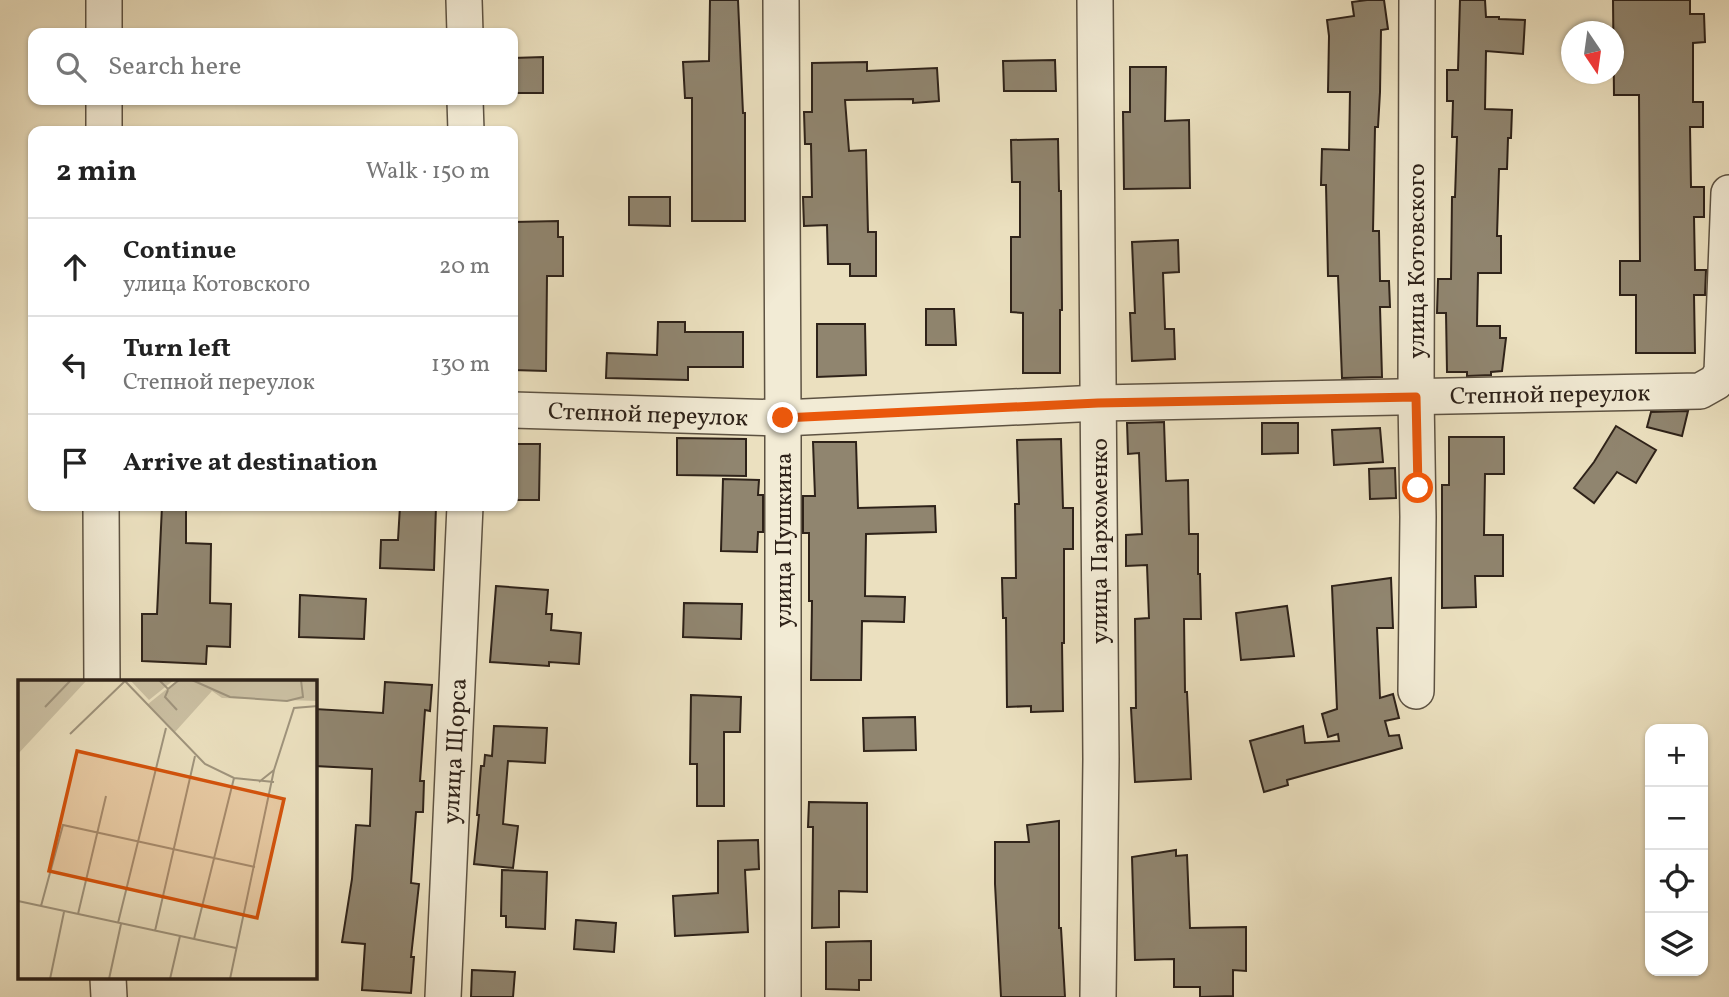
<!DOCTYPE html>
<html lang="en">
<head>
<meta charset="utf-8">
<style>
  :root { --surface:#fff; --page:#f6f6f6; --text:#222; --muted:#767676; --line:#e0e0e0 }
  body { margin:0; font-family:Vollkorn,serif; background:var(--page); color:var(--text) }
  .controls { position:absolute; right:21px; bottom:21px; display:grid; overflow:hidden; border-radius:14px; box-shadow:0 2px 5px #0004 }
  .controls button { width:63px; height:63px; display:grid; place-items:center; padding:0; border:0; border-bottom:2px solid var(--line); background:var(--surface); color:var(--text); font:35px sans-serif }
  .compass { position:absolute; left:1561px; top:21px; width:63px; height:63px; border-radius:50%; background:var(--surface); box-shadow:0 2px 5px #0004; rotate:167deg }
  .stop { position:absolute; width:21px; height:21px; margin:-16px; border:5px solid #ea580c; border-radius:50%; background:#fff }
  .stop.end { background:#ea580c; border-color:#fff; box-shadow:0 2px 7px #0008 }
  .list { margin:0; padding:0; list-style:none }
  h2 { display:flex; justify-content:space-between; align-items:center; height:91px; margin:0; padding:0 28px; font-size:30px }
  h2 small { font-size:23px; font-weight:400; color:var(--muted) }
  .list li { display:grid; grid-template-columns:46px 1fr auto; gap:21px; align-items:center; box-sizing:border-box; height:98px; padding:0 28px; border-top:2px solid var(--line) }
  .list b { display:block; font-size:26px; white-space:nowrap }
  .list p { margin:0; font-size:23px; white-space:nowrap; color:var(--muted) }
  .list em { font-size:23px; font-style:normal; color:var(--muted) }
  .icon { flex:none; width:38px; height:38px; fill:none; stroke:currentColor; stroke-width:2; stroke-linecap:round; stroke-linejoin:round }
  .map { position:relative; flex:none; width:1729px; height:997px; overflow:hidden }
  .search { position:absolute; background:var(--surface); box-shadow:0 2px 5px #0004; left:28px; top:28px; width:490px; height:77px; display:flex; align-items:center; gap:18px; box-sizing:border-box; padding:0 24px; border-radius:14px; color:var(--muted); font-size:26px }
  .panel { position:absolute; background:var(--surface); box-shadow:0 2px 5px #0004; left:28px; top:126px; width:490px; height:385px; border-radius:14px }
  .map>svg:first-child { display:block }
  .building { fill:#90856f; stroke:#2e2219; stroke-width:2 }
  .lines { fill:none; stroke-linecap:round; stroke-linejoin:round }
  .minor-casing { stroke:#5d5242; stroke-width:38 }
  .minor { stroke:#f2ebd5; stroke-width:35 }
  .route { stroke:#ea580c; stroke-width:9 }
  .labels { text-anchor:middle; stroke-width:5; stroke-linejoin:round; paint-order:stroke }
  .street-label { font-size:24px; fill:#2e2219; stroke:#f2ebd5 }
  .inset-road { fill:none; stroke:#9f947d; stroke-width:2 }
  .view { fill:#d5540d; fill-opacity:0.15; stroke:#d5540d; stroke-width:3.5 }
  .inset-edge { fill:none; stroke:#2e2219; stroke-width:3.5 }
</style>
</head>
<body>
<div class="map">
<svg width="1729" height="997" viewBox="0 0 1729 997">
  <rect width="100%" height="100%" fill="#ebe0bf"/>
  <filter id="stains"><feTurbulence type="fractalNoise" baseFrequency=".00286" numOctaves="4"/><feColorMatrix values="0 0 0 0 .2 0 0 0 0 .09 0 0 0 0 .02 0 0 0 .5 -.17"/></filter>
  <radialGradient id="worn" r=".72"><stop offset=".6" stop-color="#630" stop-opacity="0"/><stop offset="1" stop-color="#630" stop-opacity=".3"/></radialGradient>
  <g class="building">
    <polygon points="710,0 738,0 743,113 745,113 745,221 692,221 692,98 685,98 683,62 709,61"/>
    <polygon points="1367,0 1384,0 1388,29 1381,30 1380,92 1378,127 1375,127 1373,231 1379,231 1380,281 1389,281 1390,307 1380,307 1382,377 1342,378 1338,276 1328,276 1326,185 1321,185 1322,149 1349,150 1350,92 1328,92 1329,36 1327,20 1354,16 1352,2"/>
    <polygon points="1460,0 1485,0 1486,17 1499,17 1499,19 1525,20 1523,54 1486,51 1485,109 1512,110 1511,138 1508,138 1507,169 1499,169 1497,236 1501,236 1501,273 1478,273 1477,326 1500,326 1500,338 1506,338 1502,371 1491,372 1491,375 1467,376 1467,372 1447,372 1446,313 1437,313 1438,279 1451,279 1452,197 1455,197 1457,137 1452,137 1453,101 1447,101 1447,70 1458,70"/>
    <polygon points="1613,0 1690,0 1690,14 1704,14 1705,42 1693,43 1693,102 1703,102 1703,127 1690,127 1691,187 1704,187 1704,217 1694,217 1695,270 1706,270 1705,295 1694,295 1695,353 1636,353 1636,295 1620,295 1620,261 1640,261 1639,95 1614,95"/>
    <polygon points="543,57 543,93 513,93 513,58"/>
    <polygon points="1055,60 1056,91 1004,91 1003,61"/>
    <polygon points="867,62 867,71 937,68 939,101 913,103 913,99 845,100 849,151 866,150 868,232 876,232 876,276 850,276 850,264 828,264 827,225 804,226 803,197 812,197 811,144 805,144 804,112 812,112 812,63"/>
    <polygon points="1130,67 1166,67 1165,121 1189,120 1190,188 1124,189 1123,112 1130,112"/>
    <polygon points="1058,139 1059,191 1061,191 1062,310 1060,310 1060,373 1023,373 1023,313 1011,312 1011,237 1020,237 1020,182 1012,182 1011,140"/>
    <polygon points="629,197 670,197 670,226 629,225"/>
    <polygon points="558,221 558,237 563,237 563,276 547,276 546,371 513,370 513,236 514,236 514,222"/>
    <polygon points="1178,240 1179,272 1163,273 1165,329 1174,329 1175,359 1132,361 1130,313 1135,313 1132,242"/>
    <polygon points="926,309 954,309 956,345 926,345"/>
    <polygon points="658,322 685,322 685,332 743,332 743,367 688,367 688,380 606,378 607,353 657,355"/>
    <polygon points="817,324 865,324 866,375 817,377"/>
    <polygon points="1688,411 1682,436 1647,427 1651,412"/>
    <polygon points="1164,422 1166,481 1188,480 1189,534 1198,534 1198,574 1200,574 1201,619 1184,619 1185,692 1187,692 1191,779 1135,782 1131,708 1136,708 1135,619 1149,618 1147,565 1126,566 1126,535 1142,534 1139,453 1128,454 1127,423"/>
    <polygon points="1262,423 1298,423 1298,453 1262,454"/>
    <polygon points="1616,426 1656,450 1636,483 1617,472 1594,503 1574,488 1594,462"/>
    <polygon points="1380,428 1383,462 1334,465 1332,430"/>
    <polygon points="1449,437 1504,437 1504,474 1485,474 1484,535 1503,535 1503,576 1475,576 1476,607 1442,608 1442,485 1449,485"/>
    <polygon points="677,438 746,439 746,476 677,475"/>
    <polygon points="1061,439 1063,508 1073,508 1073,549 1064,549 1064,643 1062,643 1063,711 1031,712 1031,706 1007,707 1006,618 1003,618 1002,578 1016,578 1015,504 1019,504 1017,440"/>
    <polygon points="813,442 856,442 858,508 935,506 936,532 866,534 865,596 905,597 904,622 862,621 861,680 811,680 812,601 809,601 809,533 803,533 803,496 815,496"/>
    <polygon points="513,444 540,444 539,500 513,500"/>
    <polygon points="1395,468 1396,498 1370,499 1369,469"/>
    <polygon points="723,479 759,480 758,495 763,495 763,532 758,532 757,552 721,551"/>
    <polygon points="162,506 186,506 186,543 211,544 210,603 231,604 230,647 207,646 206,664 142,661 142,614 157,614"/>
    <polygon points="400,506 436,506 434,570 380,568 381,540 398,540"/>
    <polygon points="1391,578 1393,628 1377,628 1380,698 1393,694 1399,718 1385,721 1389,736 1399,735 1402,748 1287,780 1288,785 1264,792 1250,741 1303,726 1305,743 1339,741 1338,734 1328,737 1322,714 1337,709 1332,586"/>
    <polygon points="496,586 548,590 546,614 552,614 551,630 581,633 579,664 549,662 549,666 490,662"/>
    <polygon points="300,595 366,599 364,639 299,637"/>
    <polygon points="684,603 742,604 741,639 683,637"/>
    <polygon points="1287,606 1294,656 1241,660 1236,613"/>
    <polygon points="385,682 432,685 430,711 425,710 420,781 424,781 423,812 416,812 411,883 419,884 411,957 414,957 411,993 362,990 365,944 342,942 352,879 356,825 370,826 372,769 315,766 315,709 383,713"/>
    <polygon points="691,695 741,697 740,732 724,732 724,806 697,806 697,764 690,764"/>
    <polygon points="915,717 916,750 864,751 863,718"/>
    <polygon points="494,726 547,728 545,763 508,761 503,824 518,826 513,868 474,864 479,815 477,815 481,766 484,766 485,755 492,756"/>
    <polygon points="809,802 867,803 867,892 839,891 839,927 812,928 813,827 808,827"/>
    <polygon points="1059,821 1059,928 1061,928 1065,997 1001,997 995,884 995,842 1029,842 1027,825"/>
    <polygon points="758,840 759,869 745,870 748,932 675,936 673,896 718,893 718,841"/>
    <polygon points="1176,850 1176,856 1187,855 1190,928 1246,927 1246,971 1233,970 1233,996 1200,997 1200,987 1174,987 1174,959 1135,960 1132,857"/>
    <polygon points="502,870 547,872 545,929 506,927 506,916 501,916"/>
    <polygon points="576,920 616,923 614,952 574,949"/>
    <polygon points="871,941 871,980 859,980 859,990 826,989 826,942"/>
    <polygon points="472,970 515,972 513,997 471,997"/>
  </g>
  <g class="lines">
    <defs>
      <g id="minor">
        <polyline points="464,0 465,33"/>
        <polyline points="781,0 783,418 783,997"/>
        <polyline points="1095,0 1101,759 1098,997"/>
        <polyline points="104,33 104,0"/>
        <polyline points="465,100 466,131"/>
        <polyline points="104,131 104,100"/>
        <polyline points="513,410 783,418 1099,403 1700,391 1716,382 1722,372 1729,193"/>
        <polyline points="101,506 102,682"/>
        <polyline points="1416,691 1418,517 1416,397 1417,0"/>
        <polyline points="108,978 109,997"/>
        <polyline points="443,997 465,506"/>
      </g>
    </defs>
    <use href="#minor" class="minor-casing"/>
    <use href="#minor" class="minor"/>
  </g>
  <g class="lines">
    <polyline class="route" points="783,418 1098,403 1416,397 1418,488"/>
  </g>
  <g class="labels">
    <g class="street-label">
      <text transform="translate(1416 261) rotate(-90)" y="8">улица Котовского</text>
      <text transform="translate(1550 394) rotate(-1)" y="8">Степной переулок</text>
      <text transform="translate(648 414) rotate(2)" y="8">Степной переулок</text>
      <text transform="translate(783 540) rotate(-90)" y="8">улица Пушкина</text>
      <text transform="translate(1099 541) rotate(-90)" y="8">улица Пархоменко</text>
      <text transform="translate(454 751) rotate(-87)" y="8">улица Щорса</text>
    </g>
  </g>
  <g transform="translate(18 680)">
    <rect width="299" height="299" fill="#ebe0bf"/>
    <path d="M 0,0 L 69,0 L 0,74 ZM 112,0 L 156,0 L 131,20 ZM 160,0 L 299,0 L 299,21 L 204,18 L 194,11 L 157,52 L 130,24 Z" fill="#cbc0a3"/>
    <path class="inset-road" d="M 106,0 L 187,84 L 216,98 L 256,102M 141,0 L 150,9 L 161,0M 174,0 L 212,17 L 269,21 L 285,17 L 283,0M 150,10 L 147,17 L 159,30M 27,27 L 53,0M 52,54 L 107,1M 256,90 L 276,28 L 300,26M 0,221 L 218,268M 23,226 L 45,145 L 237,187M 60,234 L 88,116M 100,243 L 148,48M 137,251 L 177,76M 176,259 L 216,98M 32,299 L 46,232M 91,299 L 103,244M 152,299 L 162,256M 212,299 L 256,90 L 241,102"/>
    <path class="view" d="M 59,71 L 266,119 L 239,238 L 31,191 Z"/>
    <rect width="299" height="299" class="inset-edge"/>
  </g>
  <rect width="100%" height="100%" filter="url(#stains)"/>
  <rect width="100%" height="100%" fill="url(#worn)"/>
</svg>
<div class="controls">
<button>+</button>
<button>−</button>
<button><svg class="icon" aria-label="locate" viewBox="0 0 24 24"><circle cx="12" cy="12" r="6"/><path d="M12 2v4M12 18v4M2 12h4M18 12h4"/></svg></button>
<button><svg class="icon" aria-label="layers" viewBox="0 0 24 24"><path d="M12 4l9 5-9 5-9-5zM3 14l9 5 9-5"/></svg></button>
</div>
<svg class="compass" viewBox="-18 -18 36 36"><path d="M0-13l5 13h-10z" fill="#e53935"/><path d="M0 13l5-13h-10z" fill="#767676"/></svg>
<div class="stop" style="left:1418px;top:488px"></div>
<div class="stop end" style="left:783px;top:418px"></div>
<div class="search"><svg class="icon" aria-label="search" viewBox="0 0 24 24"><circle cx="10" cy="10" r="6"/><path d="M15 15l6 6"/></svg>Search here</div>
<section class="panel">
<h2>2 min<small>Walk · 150 m</small></h2>
<ul class="list">
<li><svg class="icon" aria-label="ahead" viewBox="0 0 24 24"><path d="M12 20V5M6 11l6-6 6 6"/></svg><div><b>Continue</b><p>улица Котовского</p></div><em>20 m</em></li>
<li><svg class="icon" aria-label="left" viewBox="0 0 24 24"><path d="M17 20v-9H6M10 6l-5 5 5 5"/></svg><div><b>Turn left</b><p>Степной переулок</p></div><em>130 m</em></li>
<li><svg class="icon" aria-label="arrive" viewBox="0 0 24 24"><path d="M6 21V4h12l-3 4 3 4H6"/></svg><div><b>Arrive at destination</b></div></li>
</ul>
</section>
</div>
</body>
</html>
